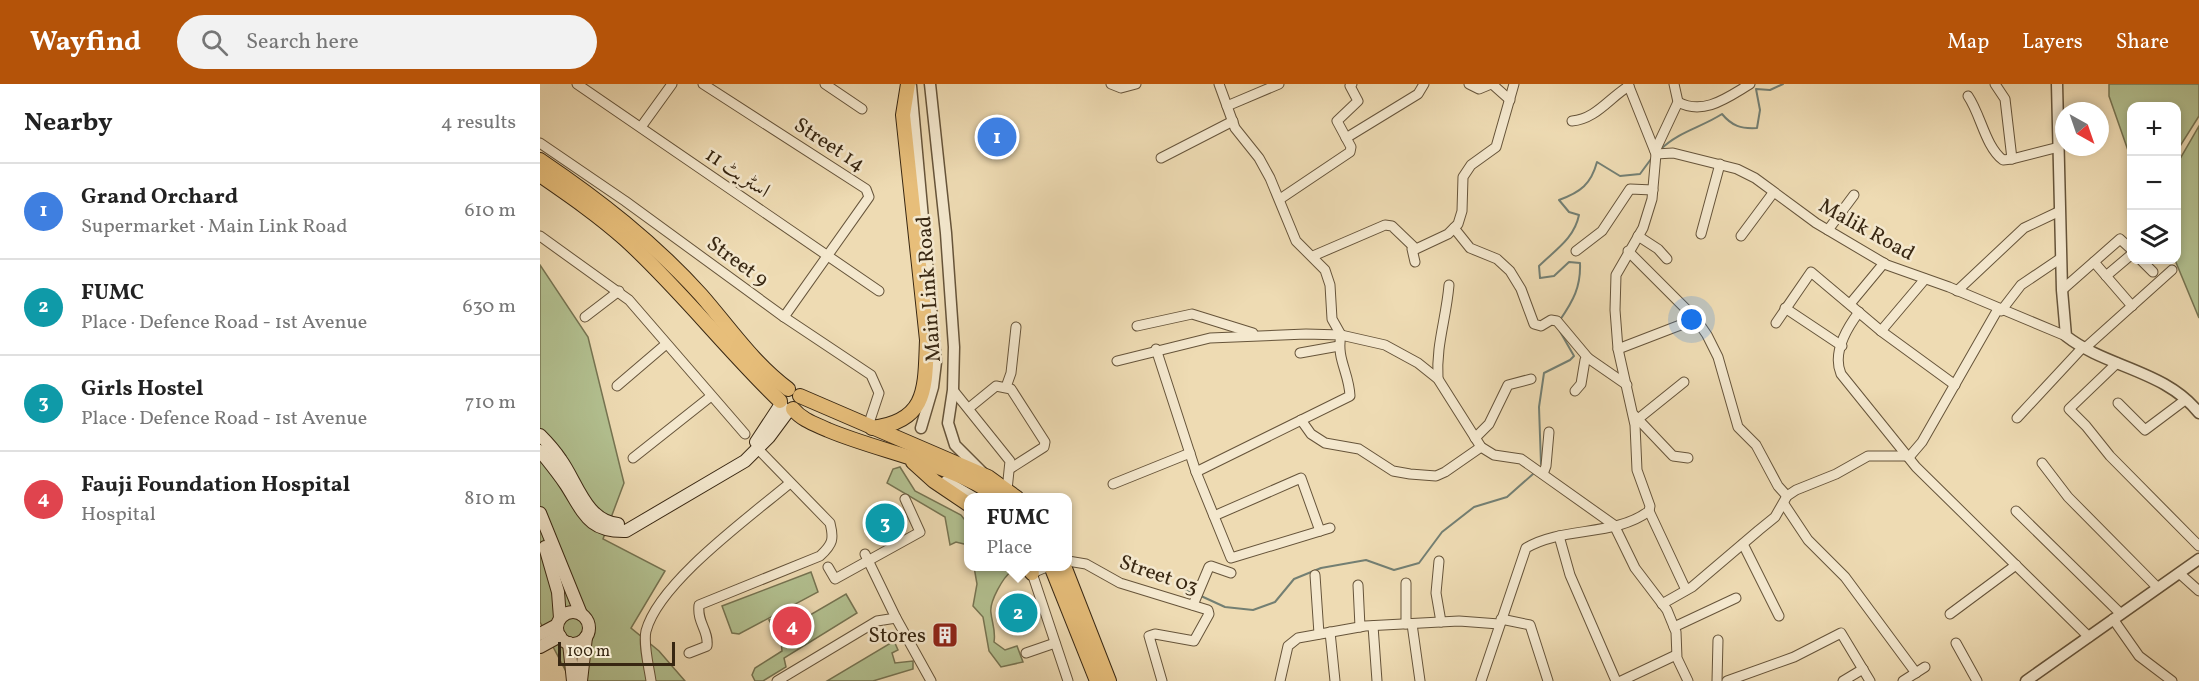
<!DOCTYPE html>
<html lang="en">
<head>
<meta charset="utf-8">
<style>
  :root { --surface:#fff; --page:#f2f2f2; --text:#222; --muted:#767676; --line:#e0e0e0; --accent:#b45309 }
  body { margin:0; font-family:Vollkorn,Amiri,serif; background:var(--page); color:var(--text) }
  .controls { position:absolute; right:18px; top:18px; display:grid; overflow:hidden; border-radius:12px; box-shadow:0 3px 9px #0003 }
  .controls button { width:54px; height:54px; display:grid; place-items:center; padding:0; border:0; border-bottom:2px solid var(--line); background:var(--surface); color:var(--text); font:30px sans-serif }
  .compass { position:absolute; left:1515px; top:18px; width:54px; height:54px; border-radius:50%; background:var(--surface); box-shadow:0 3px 9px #0003; rotate:140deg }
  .scale { position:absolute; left:18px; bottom:15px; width:117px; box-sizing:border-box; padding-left:6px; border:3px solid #382712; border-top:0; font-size:16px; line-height:21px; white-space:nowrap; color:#382712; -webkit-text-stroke:4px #f4e8ce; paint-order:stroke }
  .you { position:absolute; left:1152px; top:236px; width:21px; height:21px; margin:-15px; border:4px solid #fff; border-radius:50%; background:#1a73e8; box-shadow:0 0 0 9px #1a73e833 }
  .badge { display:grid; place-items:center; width:39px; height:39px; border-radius:50%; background:var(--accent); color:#fff; font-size:20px; font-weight:700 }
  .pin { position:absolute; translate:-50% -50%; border:3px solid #fff; box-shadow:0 2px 6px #0006 }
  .popup { position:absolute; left:424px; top:409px; width:108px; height:78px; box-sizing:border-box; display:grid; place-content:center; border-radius:12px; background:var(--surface); filter:drop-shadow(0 2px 4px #0005); font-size:20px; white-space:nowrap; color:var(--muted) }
  .popup b { font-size:22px; color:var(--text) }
  .popup::after { content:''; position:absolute; left:50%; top:100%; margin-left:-12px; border:12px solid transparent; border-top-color:var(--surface) }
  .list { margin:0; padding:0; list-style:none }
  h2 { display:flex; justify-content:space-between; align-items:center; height:78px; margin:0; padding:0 24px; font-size:26px }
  h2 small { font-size:20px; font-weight:400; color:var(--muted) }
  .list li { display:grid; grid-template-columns:39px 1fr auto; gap:18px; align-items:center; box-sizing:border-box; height:96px; padding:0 24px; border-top:2px solid var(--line) }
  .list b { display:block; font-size:22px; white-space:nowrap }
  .list p { margin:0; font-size:20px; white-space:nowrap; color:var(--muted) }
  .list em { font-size:20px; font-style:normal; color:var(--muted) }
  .icon { flex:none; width:33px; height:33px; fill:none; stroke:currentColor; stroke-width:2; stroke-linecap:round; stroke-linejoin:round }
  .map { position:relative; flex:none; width:1659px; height:597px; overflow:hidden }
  header { display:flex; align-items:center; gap:36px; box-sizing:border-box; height:84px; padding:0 30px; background:var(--accent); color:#fff }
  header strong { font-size:28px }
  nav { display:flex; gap:33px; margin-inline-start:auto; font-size:21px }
  .search { width:420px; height:54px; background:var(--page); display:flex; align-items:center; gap:15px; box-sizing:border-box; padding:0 21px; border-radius:33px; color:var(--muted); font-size:22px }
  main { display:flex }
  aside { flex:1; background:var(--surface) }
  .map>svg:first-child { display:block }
  .green { fill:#b3c191; stroke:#767452; stroke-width:1.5 }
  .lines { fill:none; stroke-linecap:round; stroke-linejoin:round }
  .stream { stroke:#737f73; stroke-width:2 }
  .minor-casing { stroke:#66543a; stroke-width:11 }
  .tertiary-casing { stroke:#66543a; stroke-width:13 }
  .secondary-casing { stroke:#382712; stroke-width:14 }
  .primary-casing { stroke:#382712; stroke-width:16 }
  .minor { stroke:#f4e8ce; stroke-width:9 }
  .tertiary { stroke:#f4e8ce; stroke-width:10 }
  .secondary { stroke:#f4e8ce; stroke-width:12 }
  .primary { stroke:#e7be7a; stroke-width:14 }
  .labels { text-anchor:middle; stroke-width:5; stroke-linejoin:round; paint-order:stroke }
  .street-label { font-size:21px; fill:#382712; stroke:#f4e8ce }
  .poi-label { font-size:21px; fill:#382712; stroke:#f4e8ce; text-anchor:end }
</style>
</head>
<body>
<header>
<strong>Wayfind</strong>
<div class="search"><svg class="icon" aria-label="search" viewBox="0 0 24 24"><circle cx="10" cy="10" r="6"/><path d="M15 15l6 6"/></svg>Search here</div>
<nav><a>Map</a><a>Layers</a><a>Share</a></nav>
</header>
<main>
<aside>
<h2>Nearby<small>4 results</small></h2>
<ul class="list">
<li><span class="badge" style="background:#3f7fe0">1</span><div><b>Grand Orchard</b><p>Supermarket · Main Link Road</p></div><em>610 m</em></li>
<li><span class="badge" style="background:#0f9aa8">2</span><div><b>FUMC</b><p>Place · Defence Road - 1st Avenue</p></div><em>630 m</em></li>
<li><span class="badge" style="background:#0f9aa8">3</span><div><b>Girls Hostel</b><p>Place · Defence Road - 1st Avenue</p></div><em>710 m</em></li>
<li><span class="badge" style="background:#e0444e">4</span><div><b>Fauji Foundation Hospital</b><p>Hospital</p></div><em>810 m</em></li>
</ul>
</aside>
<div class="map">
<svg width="1659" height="597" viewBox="0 0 1659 597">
  <rect width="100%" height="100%" fill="#eedbb3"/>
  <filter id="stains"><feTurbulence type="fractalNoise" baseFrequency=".00333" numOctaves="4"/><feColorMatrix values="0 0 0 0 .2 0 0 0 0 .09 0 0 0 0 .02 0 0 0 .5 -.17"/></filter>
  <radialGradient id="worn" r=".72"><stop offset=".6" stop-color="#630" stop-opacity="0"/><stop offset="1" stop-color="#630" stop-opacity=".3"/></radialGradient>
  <g class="green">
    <polygon points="1569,0 1659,0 1659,32 1637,67 1636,22 1592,22 1591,75 1569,12"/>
    <polygon points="1659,42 1659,234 1635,176 1637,80"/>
    <polygon points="0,181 48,253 84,399 63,455 125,487 91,544 119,567 145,597 31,597 0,538"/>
    <polygon points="360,383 375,407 421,431 428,440 428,461 416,458 410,461 405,433 347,399 353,385"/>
    <path d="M 434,483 L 469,483 L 472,487 C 463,493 449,518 451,529 C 452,539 456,547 454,558 L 465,566 L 477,562 L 483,578 L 461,583 L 449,567 L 443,533 L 433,522 L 437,500 Z"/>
    <polygon points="271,488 278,508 199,550 192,549 182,522"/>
    <polygon points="306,510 317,529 244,574 246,583 223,597 215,597 212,591 215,584 242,567 241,558 229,536 233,535 241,548"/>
    <polygon points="354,557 358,566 352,569 355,579 373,577 373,585 333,597 287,597"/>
  </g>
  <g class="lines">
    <g class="stream">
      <path d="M 1121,65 C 1138,48 1162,43 1182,30 C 1192,42 1201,45 1217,44 L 1220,26 L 1216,5 L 1230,6 L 1243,0"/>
      <path d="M 1020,236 C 1033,217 1041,203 1040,179 L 1029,178 L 1014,192 L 1000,194 L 999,182 C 1015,166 1034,155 1039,131 L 1029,128 L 1019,116 C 1041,108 1051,100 1057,78 L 1080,92 L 1100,90 L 1111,75"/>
      <polyline points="1001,380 999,323 1004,289 1030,276 1034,272 1018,244"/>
      <polyline points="640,504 655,510"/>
      <polyline points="661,512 685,523 713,526 735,518 754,495 781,484 826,476 854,486 879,479 902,448 934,423 967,413 993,390"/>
    </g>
    <defs>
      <g id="minor">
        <polyline points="37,0 339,207"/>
        <polyline points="163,0 326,105 329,113 244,233"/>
        <polyline points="285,0 322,25"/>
        <polyline points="571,0 581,4 596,0"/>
        <polyline points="929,0 939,5 951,0"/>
        <polyline points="952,0 970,16"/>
        <polyline points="1455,0 1465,15 1472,75 1519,63"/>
        <path d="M 1428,12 C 1441,31 1445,62 1463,76 L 1472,75"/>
        <path d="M 1138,18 C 1164,32 1188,13 1210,0"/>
        <polyline points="687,22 739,0"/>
        <path d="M 1032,37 C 1056,35 1069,14 1089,2"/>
        <polyline points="101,43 132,0"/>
        <polyline points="806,54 878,10 884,0"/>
        <polyline points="0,59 85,117 244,233 331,291 339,309 328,342"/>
        <polyline points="1115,67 1138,18 1134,0"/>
        <polyline points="1116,70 1133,69 1197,85 1215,94 1276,139 1347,181 1409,203 1526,252"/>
        <polyline points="621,74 693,37"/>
        <polyline points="740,115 810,68 811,63 797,37 818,17 810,2 812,0"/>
        <polyline points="914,144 930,164 957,175 970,187 981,205 994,240 1001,242 1011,236 1017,237 1048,274"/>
        <polyline points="1288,146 1314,111"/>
        <polyline points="1161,150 1180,80"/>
        <polyline points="0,152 89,216 205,350"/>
        <polyline points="1098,152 1118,165 1127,175"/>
        <polyline points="1201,152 1233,109"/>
        <polyline points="872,165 875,178"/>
        <polyline points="1036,167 1062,147 1090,105 1113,106"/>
        <polyline points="1088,167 1156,235 1167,251 1178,273 1198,343 1216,361 1238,402 1247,412"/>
        <polyline points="773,172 845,141 852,142 876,165 908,150 918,140 922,127 923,93 931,81 956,63 974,0"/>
        <polyline points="1601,176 1613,188"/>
        <polyline points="1554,178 1592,222"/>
        <polyline points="1566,192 1592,170"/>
        <polyline points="1522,206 1580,155 1592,166"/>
        <polyline points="1417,207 1484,144 1520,127"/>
        <polyline points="1310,220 1344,179"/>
        <polyline points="1245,224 1302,262"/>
        <polyline points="1461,227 1481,201 1521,174"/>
        <path d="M 1319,228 C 1307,244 1292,269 1301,290 L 1376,383 L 1549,553"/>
        <polyline points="45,233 79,207"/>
        <polyline points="1236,239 1271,188 1341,247 1415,301"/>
        <polyline points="597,242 652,230 713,249"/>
        <polyline points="1341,247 1385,195"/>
        <polyline points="1545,264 1632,186"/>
        <polyline points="616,265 656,388 691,474 790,444"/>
        <polyline points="1078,265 1156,235"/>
        <polyline points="760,269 799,262"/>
        <polyline points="577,277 670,254 766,250 801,251 845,261 878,279 898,295 941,363 954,371 981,375 1074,441 1095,484 1127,526 1136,548 1137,574 1148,597"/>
        <polyline points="1577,279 1529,325 1546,342 1570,372 1659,462"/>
        <path d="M 898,295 C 896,260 906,236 909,201"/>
        <polyline points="77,302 125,261"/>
        <polyline points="466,303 471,289 476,243"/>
        <polyline points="413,306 470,377 467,406"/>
        <polyline points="1035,307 1041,300 1045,276 1048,274 1087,301"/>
        <polyline points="1578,319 1605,346 1645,316"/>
        <polyline points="429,324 456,302 471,305 505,358 504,363 471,384"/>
        <polyline points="1094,331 1133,372 1148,374"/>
        <polyline points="1477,334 1543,263"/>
        <polyline points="1098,335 1144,298"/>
        <polyline points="761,336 771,350 785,359 819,365 853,387 870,390 896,392 905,388 941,363"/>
        <polyline points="935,354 949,340 968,301 991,295"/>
        <polyline points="1370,372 1382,358 1458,225"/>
        <polyline points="93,374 170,313"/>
        <polyline points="1502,379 1528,413 1618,504"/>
        <path d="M 656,388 L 810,312 C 809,288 796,275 801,251 L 792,235 L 790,201 L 785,186 L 756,157 L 730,94 L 719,74 L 695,44 L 679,0"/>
        <polyline points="1003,390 1006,382 1009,348"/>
        <polyline points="573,400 650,369"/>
        <polyline points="1244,420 1268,456 1305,493 1376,589"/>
        <polyline points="1109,427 1146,506"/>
        <polyline points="1476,427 1581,530"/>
        <polyline points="674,432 761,394 780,447"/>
        <polyline points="1019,452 1030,491 1076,597"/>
        <polyline points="1203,460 1239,532"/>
        <polyline points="325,470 356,534 391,597"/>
        <polyline points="528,477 546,480 580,499 668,526 669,530 654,557 615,550 609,552 622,597"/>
        <polyline points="899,477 896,509 901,538"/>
        <polyline points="509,482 492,489 528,597"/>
        <polyline points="288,483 295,495 380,448 365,415"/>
        <polyline points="1639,489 1659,507"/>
        <polyline points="775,491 779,550"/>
        <polyline points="818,501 820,543"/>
        <polyline points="1122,520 1152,503 1219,446 1235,433 1247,412 1256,406 1296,390 1328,372 1370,372"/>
        <polyline points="653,521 669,483 671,482 691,489"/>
        <polyline points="1410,530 1476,481"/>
        <polyline points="961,535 990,541 1008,597"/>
        <polyline points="1573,535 1599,572 1632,597"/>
        <polyline points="866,540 866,499"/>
        <polyline points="872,540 880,597"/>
        <polyline points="833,542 837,597"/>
        <polyline points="1134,543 1196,514"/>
        <polyline points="790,548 795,597"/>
        <polyline points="1416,559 1437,597"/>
        <path d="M 149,569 L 167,562 C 169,546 157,540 159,521 L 280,472 C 293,460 294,455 290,439 L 218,365"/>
        <polyline points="486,569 515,559"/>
        <path d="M 111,597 C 109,583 103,560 106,547 C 119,498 211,432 250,399"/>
        <polyline points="237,597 337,537 356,534"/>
        <polyline points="740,597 748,562 758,554 825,542 919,537 959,540"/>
        <path d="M 941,597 L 986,464 C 1023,442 1075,453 1109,427 L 1110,422 L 1097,386 L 1095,341 L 1078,265 L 1075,226 L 1076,191 L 1103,144 L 1112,115 L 1116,70 L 1088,0"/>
        <polyline points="1081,597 1136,571"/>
        <polyline points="1177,597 1178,556"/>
        <polyline points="1187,597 1254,573 1301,549 1330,597"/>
        <polyline points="1303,597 1323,585"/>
        <polyline points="1363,597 1385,583"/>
      </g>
      <g id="tertiary">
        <polyline points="390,0 406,149 414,263 413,306 408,339 415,361 442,388"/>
        <path d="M 1517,0 L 1522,206 L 1526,252 C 1567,284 1625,286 1659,329"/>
        <polyline points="371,2 396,278 393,303 381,344"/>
        <polyline points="406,397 435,414"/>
        <polyline points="1486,597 1659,475"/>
      </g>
      <g id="secondary">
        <path d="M 0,351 C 8,359 15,367 21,376 C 37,398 46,437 78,440"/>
        <polyline points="216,358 241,320"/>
        <path d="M 0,367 C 9,378 18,389 26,401 C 44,429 48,448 86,447 L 205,377 L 229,353 L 249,326"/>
        <polyline points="0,429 41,530"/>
        <polyline points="5,463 18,508 20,534"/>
        <circle cx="33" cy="544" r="16"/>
        <polyline points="0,550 17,541"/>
        <polyline points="29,559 33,597"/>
        <polyline points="0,563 20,552"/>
        <polyline points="41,597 46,553"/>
      </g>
      <g id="primary">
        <path d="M 0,76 C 59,116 113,158 161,211 C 189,243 213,279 248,305"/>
        <path d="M 0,91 C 29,111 58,131 85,155 C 140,205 186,265 240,317"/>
        <polyline points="260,312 448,393 477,414"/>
        <path d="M 253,325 C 262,336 275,340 288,346 C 340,368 414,380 459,414"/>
        <path d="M 332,344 C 388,337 385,304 387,256 L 363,31 L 368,0"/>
        <polyline points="373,378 394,397 428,420"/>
        <polyline points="487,482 492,489"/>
        <polyline points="511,482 557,597"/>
        <polyline points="524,482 569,597"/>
      </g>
    </defs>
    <use href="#minor" class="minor-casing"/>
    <use href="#tertiary" class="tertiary-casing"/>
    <use href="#secondary" class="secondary-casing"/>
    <use href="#primary" class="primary-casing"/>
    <use href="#minor" class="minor"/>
    <use href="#tertiary" class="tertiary"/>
    <use href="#secondary" class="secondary"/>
    <use href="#primary" class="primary"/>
  </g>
  <defs>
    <symbol id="building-square" viewBox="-11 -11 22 22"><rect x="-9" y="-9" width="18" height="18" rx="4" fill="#8f2418" stroke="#f4e8ce"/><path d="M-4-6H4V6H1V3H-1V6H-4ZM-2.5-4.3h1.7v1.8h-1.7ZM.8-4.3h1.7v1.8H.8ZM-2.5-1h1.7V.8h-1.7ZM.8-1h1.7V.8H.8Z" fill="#fff"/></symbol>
  </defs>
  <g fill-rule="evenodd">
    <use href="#building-square" x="390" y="536" width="30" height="30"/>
  </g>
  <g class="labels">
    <g class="street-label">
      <text transform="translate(290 60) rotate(33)" y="7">Street 14</text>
      <text transform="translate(198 88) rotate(34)" y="7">اسٹریٹ 11</text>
      <text transform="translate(1327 145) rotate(29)" y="7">Malik Road</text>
      <text transform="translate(198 177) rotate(36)" y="7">Street 9</text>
      <text transform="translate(388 205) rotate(-94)" y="7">Main Link Road</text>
      <text transform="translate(619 490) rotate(19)" y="7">Street 03</text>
    </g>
    <g class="poi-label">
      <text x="386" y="558">Stores</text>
    </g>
  </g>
  <rect width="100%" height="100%" filter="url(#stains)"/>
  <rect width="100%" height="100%" fill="url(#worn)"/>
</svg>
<div class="controls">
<button>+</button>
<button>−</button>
<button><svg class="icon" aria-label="layers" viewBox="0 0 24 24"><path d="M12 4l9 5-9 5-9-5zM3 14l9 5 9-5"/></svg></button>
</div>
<svg class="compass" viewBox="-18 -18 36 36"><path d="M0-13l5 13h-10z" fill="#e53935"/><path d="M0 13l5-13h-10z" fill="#767676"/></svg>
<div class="scale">100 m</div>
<div class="you"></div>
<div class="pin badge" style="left:457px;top:53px;background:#3f7fe0">1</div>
<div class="pin badge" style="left:478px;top:529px;background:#0f9aa8">2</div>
<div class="popup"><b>FUMC</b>Place</div>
<div class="pin badge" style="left:345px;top:439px;background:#0f9aa8">3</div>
<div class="pin badge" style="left:252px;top:542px;background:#e0444e">4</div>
</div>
</main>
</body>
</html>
